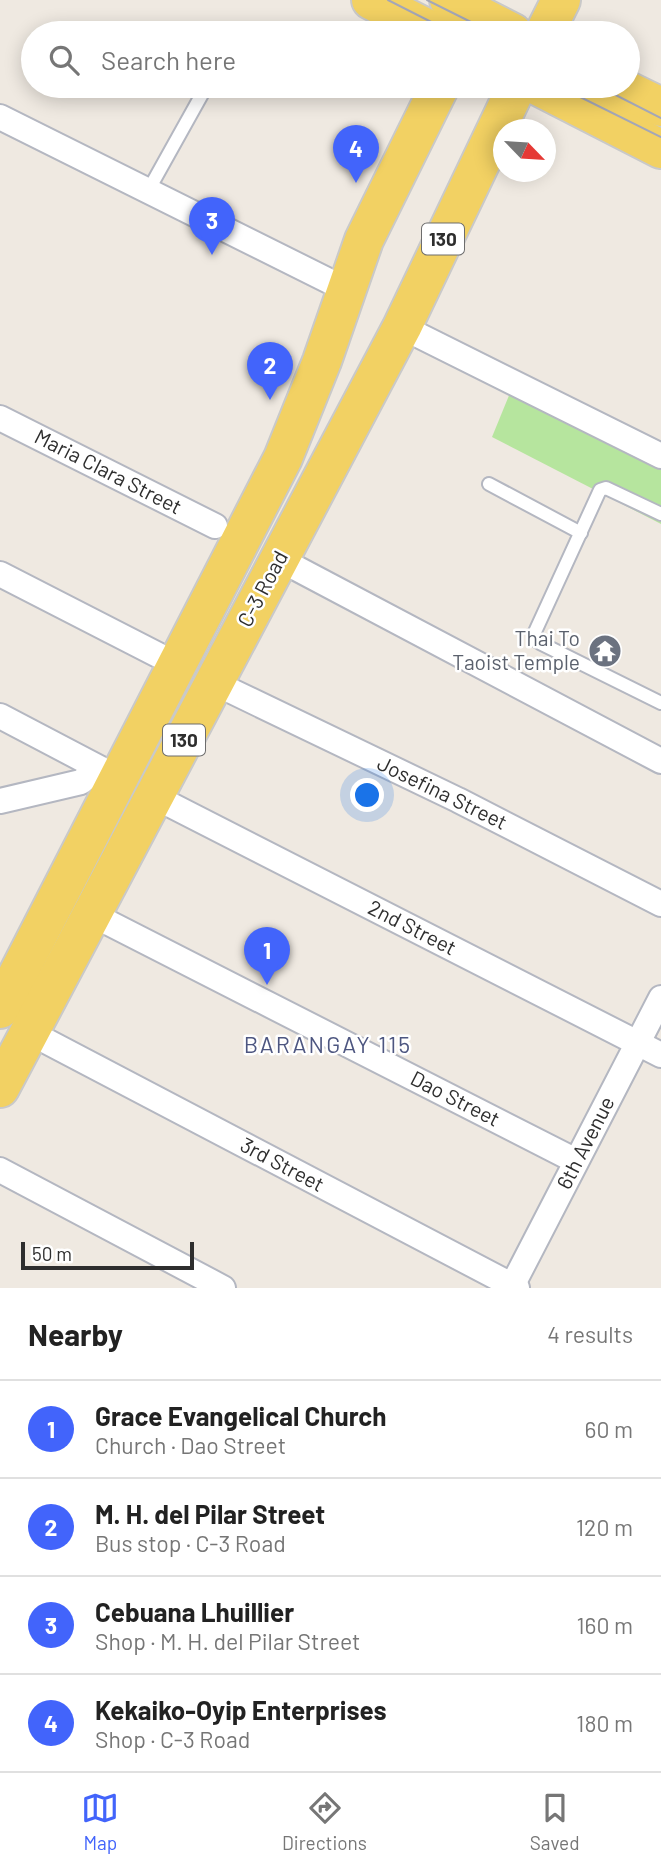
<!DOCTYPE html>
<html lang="en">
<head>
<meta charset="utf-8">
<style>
  :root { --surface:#fff; --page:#f2f2f2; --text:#222; --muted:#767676; --line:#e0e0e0; --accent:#4264fb }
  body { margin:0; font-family:Barlow,sans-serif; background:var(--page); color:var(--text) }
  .compass { position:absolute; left:493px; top:119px; width:63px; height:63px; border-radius:50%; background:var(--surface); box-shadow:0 4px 18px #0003; rotate:115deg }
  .scale { position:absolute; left:21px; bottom:18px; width:173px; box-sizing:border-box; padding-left:7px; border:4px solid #2e2e2e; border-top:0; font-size:19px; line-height:24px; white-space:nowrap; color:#2e2e2e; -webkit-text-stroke:5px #fff; paint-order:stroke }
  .you { position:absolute; left:368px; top:796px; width:24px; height:24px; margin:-18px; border:5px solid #fff; border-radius:50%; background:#1a73e8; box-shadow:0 0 0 10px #1a73e833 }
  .badge { display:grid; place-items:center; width:46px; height:46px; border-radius:50%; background:var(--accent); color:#fff; font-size:23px; font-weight:700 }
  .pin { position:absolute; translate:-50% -58px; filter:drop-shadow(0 2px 4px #0008) }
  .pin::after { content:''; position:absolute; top:37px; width:24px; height:21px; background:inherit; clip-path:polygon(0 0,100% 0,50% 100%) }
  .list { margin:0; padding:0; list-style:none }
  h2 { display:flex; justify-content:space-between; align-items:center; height:91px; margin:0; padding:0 28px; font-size:30px }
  h2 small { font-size:23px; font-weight:400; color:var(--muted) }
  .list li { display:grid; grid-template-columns:46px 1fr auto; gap:21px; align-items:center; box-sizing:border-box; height:98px; padding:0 28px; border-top:2px solid var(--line) }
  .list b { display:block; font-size:26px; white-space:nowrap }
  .list p { margin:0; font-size:23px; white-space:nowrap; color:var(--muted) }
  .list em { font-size:23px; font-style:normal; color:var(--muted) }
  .icon { flex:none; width:38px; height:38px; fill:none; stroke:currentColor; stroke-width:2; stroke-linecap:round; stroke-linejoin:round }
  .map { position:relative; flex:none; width:661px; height:1288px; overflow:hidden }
  .search { position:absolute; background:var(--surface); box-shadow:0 4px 18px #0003; left:21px; right:21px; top:21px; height:77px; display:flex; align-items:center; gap:18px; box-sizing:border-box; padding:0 24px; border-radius:38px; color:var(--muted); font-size:26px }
  .sheet { height:483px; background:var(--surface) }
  nav { display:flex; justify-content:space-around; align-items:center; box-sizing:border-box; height:98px; border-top:2px solid var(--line); background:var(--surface); font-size:19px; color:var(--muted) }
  nav a { display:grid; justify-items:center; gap:4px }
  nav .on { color:var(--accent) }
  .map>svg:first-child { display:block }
  .green { fill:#b6e59e }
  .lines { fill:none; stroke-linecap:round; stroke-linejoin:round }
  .service-casing { stroke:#b4b7c1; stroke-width:16 }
  .minor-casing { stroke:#b4b7c1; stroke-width:28 }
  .primary-casing { stroke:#c9c9c9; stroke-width:42 }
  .service { stroke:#fff; stroke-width:12 }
  .minor { stroke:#fff; stroke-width:24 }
  .primary { stroke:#f2d163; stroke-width:38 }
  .tram { stroke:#a3a6b8; stroke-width:2 }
  .labels { text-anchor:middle; stroke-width:5; stroke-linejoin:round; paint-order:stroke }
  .shield { fill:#fff; stroke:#6d6d6d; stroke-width:2 }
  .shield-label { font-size:19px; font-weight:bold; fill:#2e2e2e }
  .street-label { font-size:21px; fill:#2e2e2e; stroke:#fff }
  .worship-label { font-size:21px; fill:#5b616d; stroke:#fff; text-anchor:end }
  .neighbourhood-label { font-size:23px; letter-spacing:2px; fill:#4d5680; stroke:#fff }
</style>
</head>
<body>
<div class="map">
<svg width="661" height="1288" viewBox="0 0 661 1288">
  <rect width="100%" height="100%" fill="#efe9e1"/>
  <polygon class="green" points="512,388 661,465 661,524 492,437"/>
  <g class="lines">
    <defs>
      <g id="service">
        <polyline points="148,191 206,87"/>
        <polyline points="489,484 581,533"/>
        <polyline points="661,514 606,488 600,490 534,634 535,640 540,643 661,703"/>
      </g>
      <g id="minor">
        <polyline points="0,117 347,290"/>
        <polyline points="402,327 661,456"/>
        <polyline points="0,418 215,526"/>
        <polyline points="296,568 661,761"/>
        <polyline points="0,574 158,655"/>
        <polyline points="221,686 458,800 661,904"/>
        <polyline points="0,716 101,769"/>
        <polyline points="0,801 81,782 88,776 94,766"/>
        <polyline points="163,801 661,1055"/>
        <polyline points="109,923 576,1161"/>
        <polyline points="48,1042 517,1288"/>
        <polyline points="0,1170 223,1288"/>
        <polyline points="511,1288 661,998"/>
      </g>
      <g id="primary">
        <polyline points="371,0 436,33"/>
        <polyline points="449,0 513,33"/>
        <polyline points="547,28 561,0"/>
        <polyline points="538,86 661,149"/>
        <polyline points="618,86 661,107"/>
        <polyline points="0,1009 283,458 322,361 364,240 440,86"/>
        <polyline points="0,1088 402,327 517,86"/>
      </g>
    </defs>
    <use href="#service" class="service-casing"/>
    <use href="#minor" class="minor-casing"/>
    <use href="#primary" class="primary-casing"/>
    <use href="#service" class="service"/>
    <use href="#minor" class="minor"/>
    <use href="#primary" class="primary"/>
    <g class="tram">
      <polyline points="388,0 453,33"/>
      <polyline points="427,0 493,33"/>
      <polyline points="558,86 661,137"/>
      <polyline points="598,86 661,118"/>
    </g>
  </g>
  <defs>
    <symbol id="temple-disc" viewBox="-11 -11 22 22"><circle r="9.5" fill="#6b7280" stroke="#fff"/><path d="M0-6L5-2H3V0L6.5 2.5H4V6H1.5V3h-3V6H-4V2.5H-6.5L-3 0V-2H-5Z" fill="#fff"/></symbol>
  </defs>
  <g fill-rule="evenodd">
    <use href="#temple-disc" x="586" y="632" width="38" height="38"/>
  </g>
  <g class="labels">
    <g class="shield">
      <rect x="422" y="223.5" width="42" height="31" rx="5"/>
      <rect x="163" y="724.5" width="42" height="31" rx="5"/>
    </g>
    <g class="shield-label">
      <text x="443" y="246">130</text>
      <text x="184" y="747">130</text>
    </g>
    <g class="street-label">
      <text transform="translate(108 472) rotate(27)" y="7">Maria Clara Street</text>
      <text transform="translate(263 589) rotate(-62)" y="7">C-3 Road</text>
      <text transform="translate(442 793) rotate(26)" y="7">Josefina Street</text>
      <text transform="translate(412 928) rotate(27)" y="7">2nd Street</text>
      <text transform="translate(455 1099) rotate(27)" y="7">Dao Street</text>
      <text transform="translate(586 1143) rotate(-63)" y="7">6th Avenue</text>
      <text transform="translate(282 1165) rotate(28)" y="7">3rd Street</text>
    </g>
    <g class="worship-label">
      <text x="580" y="646">Thai To<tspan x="580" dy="24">Taoist Temple</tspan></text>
    </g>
    <g class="neighbourhood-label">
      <text x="328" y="1053">BARANGAY 115</text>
    </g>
  </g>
</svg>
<svg class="compass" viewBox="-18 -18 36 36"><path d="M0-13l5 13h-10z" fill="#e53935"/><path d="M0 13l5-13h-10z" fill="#767676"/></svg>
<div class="scale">50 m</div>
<div class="you"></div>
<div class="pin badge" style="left:267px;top:985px">1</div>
<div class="pin badge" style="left:270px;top:400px">2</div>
<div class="pin badge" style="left:212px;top:255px">3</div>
<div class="pin badge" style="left:356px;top:183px">4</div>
<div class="search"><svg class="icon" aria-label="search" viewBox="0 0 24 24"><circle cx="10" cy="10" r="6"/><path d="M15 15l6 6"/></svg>Search here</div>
</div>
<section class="sheet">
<h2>Nearby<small>4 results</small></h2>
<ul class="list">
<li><span class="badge">1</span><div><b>Grace Evangelical Church</b><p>Church · Dao Street</p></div><em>60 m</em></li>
<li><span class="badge">2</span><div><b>M. H. del Pilar Street</b><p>Bus stop · C-3 Road</p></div><em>120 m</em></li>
<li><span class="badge">3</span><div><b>Cebuana Lhuillier</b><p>Shop · M. H. del Pilar Street</p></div><em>160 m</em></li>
<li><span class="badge">4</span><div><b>Kekaiko-Oyip Enterprises</b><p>Shop · C-3 Road</p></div><em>180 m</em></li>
</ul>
</section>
<nav>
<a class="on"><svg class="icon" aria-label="map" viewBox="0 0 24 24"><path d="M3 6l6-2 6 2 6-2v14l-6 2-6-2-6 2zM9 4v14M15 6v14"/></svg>Map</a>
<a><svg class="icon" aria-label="directions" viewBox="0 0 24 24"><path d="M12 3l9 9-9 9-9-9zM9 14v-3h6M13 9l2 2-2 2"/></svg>Directions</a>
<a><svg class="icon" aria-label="saved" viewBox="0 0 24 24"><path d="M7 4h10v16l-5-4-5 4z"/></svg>Saved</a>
</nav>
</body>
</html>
